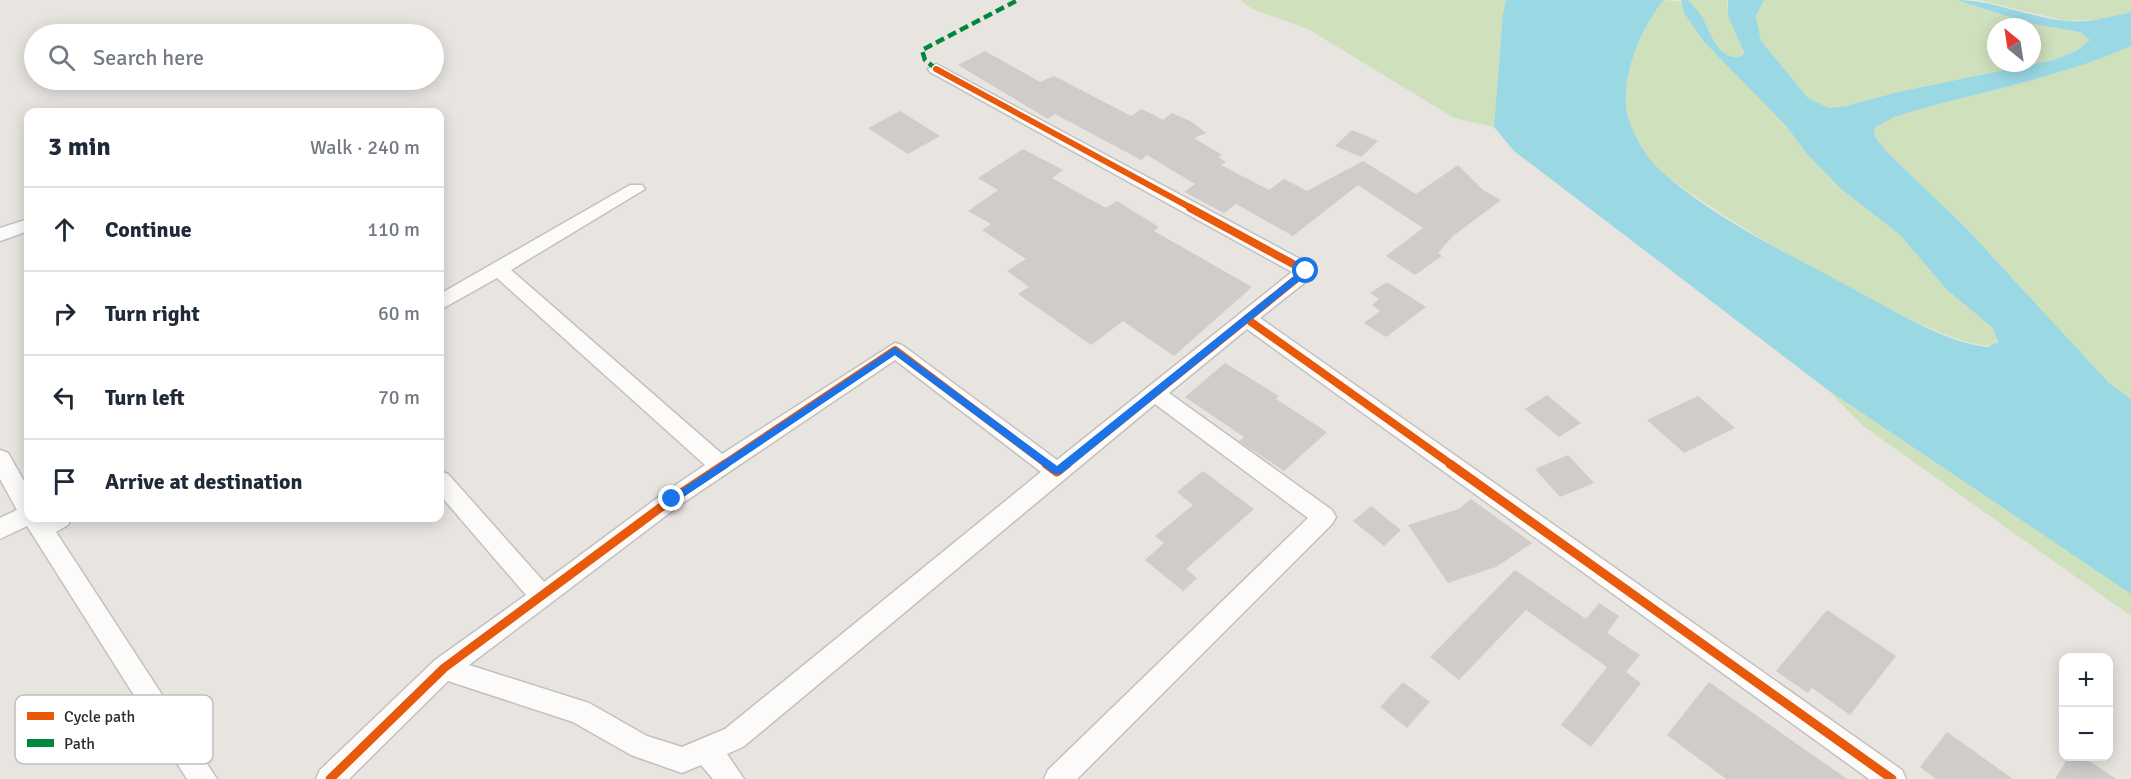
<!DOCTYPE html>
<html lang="en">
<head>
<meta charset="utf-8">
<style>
  :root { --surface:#fff; --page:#f2f2f3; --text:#1f2937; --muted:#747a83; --line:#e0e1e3 }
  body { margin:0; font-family:Signika,sans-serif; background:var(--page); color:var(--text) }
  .controls { position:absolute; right:18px; bottom:18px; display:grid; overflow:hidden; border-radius:12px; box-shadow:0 3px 15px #0003 }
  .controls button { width:54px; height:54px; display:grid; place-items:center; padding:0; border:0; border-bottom:2px solid var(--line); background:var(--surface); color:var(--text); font:30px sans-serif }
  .compass { position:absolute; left:1987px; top:18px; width:54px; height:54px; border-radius:50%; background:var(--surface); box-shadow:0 3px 15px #0003; rotate:330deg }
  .stop { position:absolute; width:18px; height:18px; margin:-14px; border:4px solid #1a73e8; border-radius:50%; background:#fff }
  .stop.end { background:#1a73e8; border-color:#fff; box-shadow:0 2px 6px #0008 }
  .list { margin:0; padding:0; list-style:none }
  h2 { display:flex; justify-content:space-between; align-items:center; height:78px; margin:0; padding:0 24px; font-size:26px }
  h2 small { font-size:20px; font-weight:400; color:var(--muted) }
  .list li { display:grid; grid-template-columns:39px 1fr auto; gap:18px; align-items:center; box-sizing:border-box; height:84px; padding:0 24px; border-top:2px solid var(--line) }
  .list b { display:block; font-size:22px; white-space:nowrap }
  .list em { font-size:20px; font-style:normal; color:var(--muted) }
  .icon { flex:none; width:33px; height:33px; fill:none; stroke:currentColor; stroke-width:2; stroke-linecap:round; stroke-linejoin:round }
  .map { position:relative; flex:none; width:2131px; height:779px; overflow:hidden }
  .search { position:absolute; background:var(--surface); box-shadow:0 3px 15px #0003; left:24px; top:24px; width:420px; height:66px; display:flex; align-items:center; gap:15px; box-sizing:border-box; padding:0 21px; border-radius:33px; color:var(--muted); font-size:22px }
  .panel { position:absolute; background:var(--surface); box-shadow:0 3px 15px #0003; left:24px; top:108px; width:420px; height:414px; border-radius:12px }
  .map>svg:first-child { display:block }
  .green { fill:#cfe0bc; fill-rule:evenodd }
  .water { fill:#9ad8e3 }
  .building { fill:#cfccc9 }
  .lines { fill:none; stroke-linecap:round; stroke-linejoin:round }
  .street-casing { stroke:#c2c1c1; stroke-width:3 }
  .street { fill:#fcfbfa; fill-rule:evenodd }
  .quiet { stroke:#00873e; stroke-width:4.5; stroke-dasharray:9 4.5; stroke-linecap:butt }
  .cycleway-far2-casing { stroke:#fff; stroke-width:9 }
  .cycleway-far1-casing { stroke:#fff; stroke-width:11 }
  .cycleway-casing { stroke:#fff; stroke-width:13 }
  .cycleway-far2 { stroke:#e8590c; stroke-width:6 }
  .cycleway-far1 { stroke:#e8590c; stroke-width:8 }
  .cycleway { stroke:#e8590c; stroke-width:9 }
  .route { fill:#1a73e8 }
  .key { fill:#fff; stroke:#bfbfbf; stroke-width:1.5 }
  .key-label { font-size:16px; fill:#2a2a2a }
</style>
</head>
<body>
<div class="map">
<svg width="2131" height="779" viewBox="0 0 2131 779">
  <rect width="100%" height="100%" fill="#e8e4e0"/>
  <g class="green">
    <polygon points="1241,0 1506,0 1503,13 1494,127 1454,118 1308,29 1252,9"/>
    <path d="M 1664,0 L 1683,2 L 1684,13 L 1704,42 L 1787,127 L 1807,154 L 1840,188 L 1900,235 L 1947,290 L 1993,328 L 1997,337 L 1995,345 C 1950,357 1701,207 1661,171 C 1648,159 1637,142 1631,126 C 1615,88 1639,29 1664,0 Z"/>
    <path d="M 1688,0 L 1728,0 L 1727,6 L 1743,45 L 1742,56 C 1718,63 1710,30 1701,15 C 1697,10 1692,5 1688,0 Z"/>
    <path d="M 1764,0 L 1957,0 L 2028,23 L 2080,32 L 2090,40 L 2076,51 L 2054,60 L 1898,92 L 1847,106 L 1829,108 L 1808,98 L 1761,41 L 1756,16 ZM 1996,27 L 2032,27 L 2032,63 L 1996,63 Z"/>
    <polygon points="1979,0 2131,0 2131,12 2103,19 2066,21"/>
    <path d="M 2131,46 L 2131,399 L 2109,383 L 1967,229 L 1887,152 L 1875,137 L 1874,128 L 1893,117 C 1973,92 2055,80 2131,46 Z"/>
    <polygon points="1828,390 2131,594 2131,616 1863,426"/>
  </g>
  <path class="water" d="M 1506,0 L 1664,0 C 1639,29 1615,89 1631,126 C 1638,143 1648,159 1661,171 C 1717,221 1790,254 1855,290 C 1893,310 1945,343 1988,347 L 1998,342 L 1993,328 L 1947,290 L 1900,235 L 1840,188 L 1807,154 L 1787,127 L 1704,42 L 1684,13 L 1681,0 L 1688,0 C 1692,5 1697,9 1701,15 C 1710,30 1718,63 1742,56 L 1744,52 L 1728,16 L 1728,0 L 1764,0 L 1756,16 L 1761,41 L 1808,98 L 1829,108 L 1847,106 L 1898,92 L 2054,60 L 2076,51 L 2090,40 L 2080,32 L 2028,23 L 1957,0 C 1995,0 2029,18 2067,21 C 2089,23 2110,17 2131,12 L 2131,46 C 2055,80 1973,92 1894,117 L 1874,128 L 1875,137 L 1887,152 L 1967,229 L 2109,383 L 2131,399 L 2131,594 L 1828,390 L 1514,151 L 1494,127 L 1503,13 Z"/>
  <g class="building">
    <polygon points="985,51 1040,82 1054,76 1131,116 1142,109 1163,120 1172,113 1192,122 1206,133 1194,138 1222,155 1218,157 1226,162 1221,165 1269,190 1284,179 1307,191 1363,161 1416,194 1458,165 1483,190 1501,200 1453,236 1438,253 1442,256 1415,275 1386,256 1423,228 1358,185 1293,236 1236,204 1224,213 1184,192 1195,184 1147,155 1141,160 1055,114 1048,119 958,65"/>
    <polygon points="900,111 940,136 908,154 868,128"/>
    <polygon points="1352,130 1378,141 1361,157 1335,146"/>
    <polygon points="1023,149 1063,170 1052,178 1106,208 1117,201 1159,227 1154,231 1252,287 1174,356 1123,321 1091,345 1018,294 1029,287 1007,271 1026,259 982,230 991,224 968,211 998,190 978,178"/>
    <polygon points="1387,282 1426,307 1386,337 1364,323 1380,311 1372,305 1379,299 1370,293"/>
    <polygon points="1225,363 1279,396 1276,399 1327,432 1284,471 1239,441 1244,437 1185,397"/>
    <polygon points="1547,395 1581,423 1559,437 1525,409"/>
    <polygon points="1698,396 1735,428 1684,453 1647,420"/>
    <polygon points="1568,455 1594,483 1560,497 1535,469"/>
    <polygon points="1203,471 1254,509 1186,569 1197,578 1183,591 1145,560 1164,543 1155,536 1193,505 1177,492"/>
    <polygon points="1471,499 1532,543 1496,567 1448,583 1408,525 1459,509"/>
    <polygon points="1371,506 1401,530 1384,546 1353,521"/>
    <polygon points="1515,570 1586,619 1599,603 1619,616 1607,633 1640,655 1626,672 1641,683 1591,747 1561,725 1607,667 1526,610 1459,680 1430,657"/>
    <polygon points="1827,610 1896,656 1850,715 1812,688 1808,693 1776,671"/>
    <polygon points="1403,682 1430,702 1407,728 1380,707"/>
    <polygon points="1709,682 1777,730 1847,779 1726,779 1667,735"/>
    <polygon points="1947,732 2013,779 1936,779 1920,767"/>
    <polygon points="2069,756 2082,756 2116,779 2055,779"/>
  </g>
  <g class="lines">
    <defs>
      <g id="street">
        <path d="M 936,64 L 1313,266 L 1316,271 L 1313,276 L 1260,318 L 1902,770 L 1906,779 L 1869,779 L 1247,329 L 1169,393 L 1332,510 L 1336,517 L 1332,524 L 1077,779 L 1044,779 L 1048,770 L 1308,518 L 1155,404 L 743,747 L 727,754 L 744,779 L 713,779 L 701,765 L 682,773 L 631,755 L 573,722 L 448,681 L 349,779 L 316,779 L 320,770 L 435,660 L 526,595 L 440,495 L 440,471 L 448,474 L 544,582 L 664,493 L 705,465 L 497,278 L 440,310 L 440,294 L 630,185 L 642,185 L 645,189 L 511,270 L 722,454 L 895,343 L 902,345 L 1057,460 L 1292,272 L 930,72 L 928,69 ZM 895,360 L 1041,472 L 725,729 L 682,747 L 647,736 L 589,703 L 469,665 L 680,505 Z"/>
        <polygon points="28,219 28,231 0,241 0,228"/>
        <polygon points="0,450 8,453 28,488 28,518 71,518 68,525 56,532 217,779 187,779 27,526 0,539 0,518 17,510 0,479"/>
      </g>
    </defs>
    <use href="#street" class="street-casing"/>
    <use href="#street" class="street"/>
    <polyline class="quiet" points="936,69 925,60 922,50 1018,0"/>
    <defs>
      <polyline id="cycleway-far2" points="936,69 1193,209"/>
      <g id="cycleway-far1">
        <polyline points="1247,319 1452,465"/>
        <polyline points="723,465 895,350 1048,465"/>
        <polyline points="1066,465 1306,271 1190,208"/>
      </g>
      <g id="cycleway">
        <polyline points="1046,464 1057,472 1067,464"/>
        <polyline points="1450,464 1892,779"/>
        <polyline points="330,779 444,668 672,499 725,464"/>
      </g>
    </defs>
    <use href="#cycleway-far2" class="cycleway-far2-casing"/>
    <use href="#cycleway-far1" class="cycleway-far1-casing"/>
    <use href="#cycleway" class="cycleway-casing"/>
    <use href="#cycleway-far2" class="cycleway-far2"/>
    <use href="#cycleway-far1" class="cycleway-far1"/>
    <use href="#cycleway" class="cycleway"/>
  </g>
  <polygon class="route" points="1303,269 1311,271 1061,474 1054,474 895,355 676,502 672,503 667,499 895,347 1057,466"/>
  <rect x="15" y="695" width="198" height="69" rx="9" class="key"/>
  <rect x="27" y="712" width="27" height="8" fill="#e8590c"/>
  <rect x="27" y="739" width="27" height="8" fill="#00873e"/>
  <g class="key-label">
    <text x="64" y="722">Cycle path</text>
    <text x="64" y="749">Path</text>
  </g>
</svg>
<div class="controls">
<button>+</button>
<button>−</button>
</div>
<svg class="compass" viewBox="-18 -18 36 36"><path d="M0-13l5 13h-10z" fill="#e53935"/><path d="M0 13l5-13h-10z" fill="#747a83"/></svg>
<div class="stop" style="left:1306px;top:271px"></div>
<div class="stop end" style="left:672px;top:499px"></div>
<div class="search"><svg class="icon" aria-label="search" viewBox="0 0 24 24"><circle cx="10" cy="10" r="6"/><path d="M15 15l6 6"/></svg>Search here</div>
<section class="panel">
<h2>3 min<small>Walk · 240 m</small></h2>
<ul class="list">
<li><svg class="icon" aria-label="ahead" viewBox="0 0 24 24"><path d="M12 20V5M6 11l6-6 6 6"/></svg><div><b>Continue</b></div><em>110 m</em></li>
<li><svg class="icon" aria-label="right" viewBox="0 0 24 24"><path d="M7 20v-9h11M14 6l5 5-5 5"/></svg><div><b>Turn right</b></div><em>60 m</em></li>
<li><svg class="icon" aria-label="left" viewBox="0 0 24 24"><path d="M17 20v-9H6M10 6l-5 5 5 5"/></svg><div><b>Turn left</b></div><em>70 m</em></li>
<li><svg class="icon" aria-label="arrive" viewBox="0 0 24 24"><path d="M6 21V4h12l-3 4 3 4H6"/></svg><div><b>Arrive at destination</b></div></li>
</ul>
</section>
</div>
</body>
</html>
